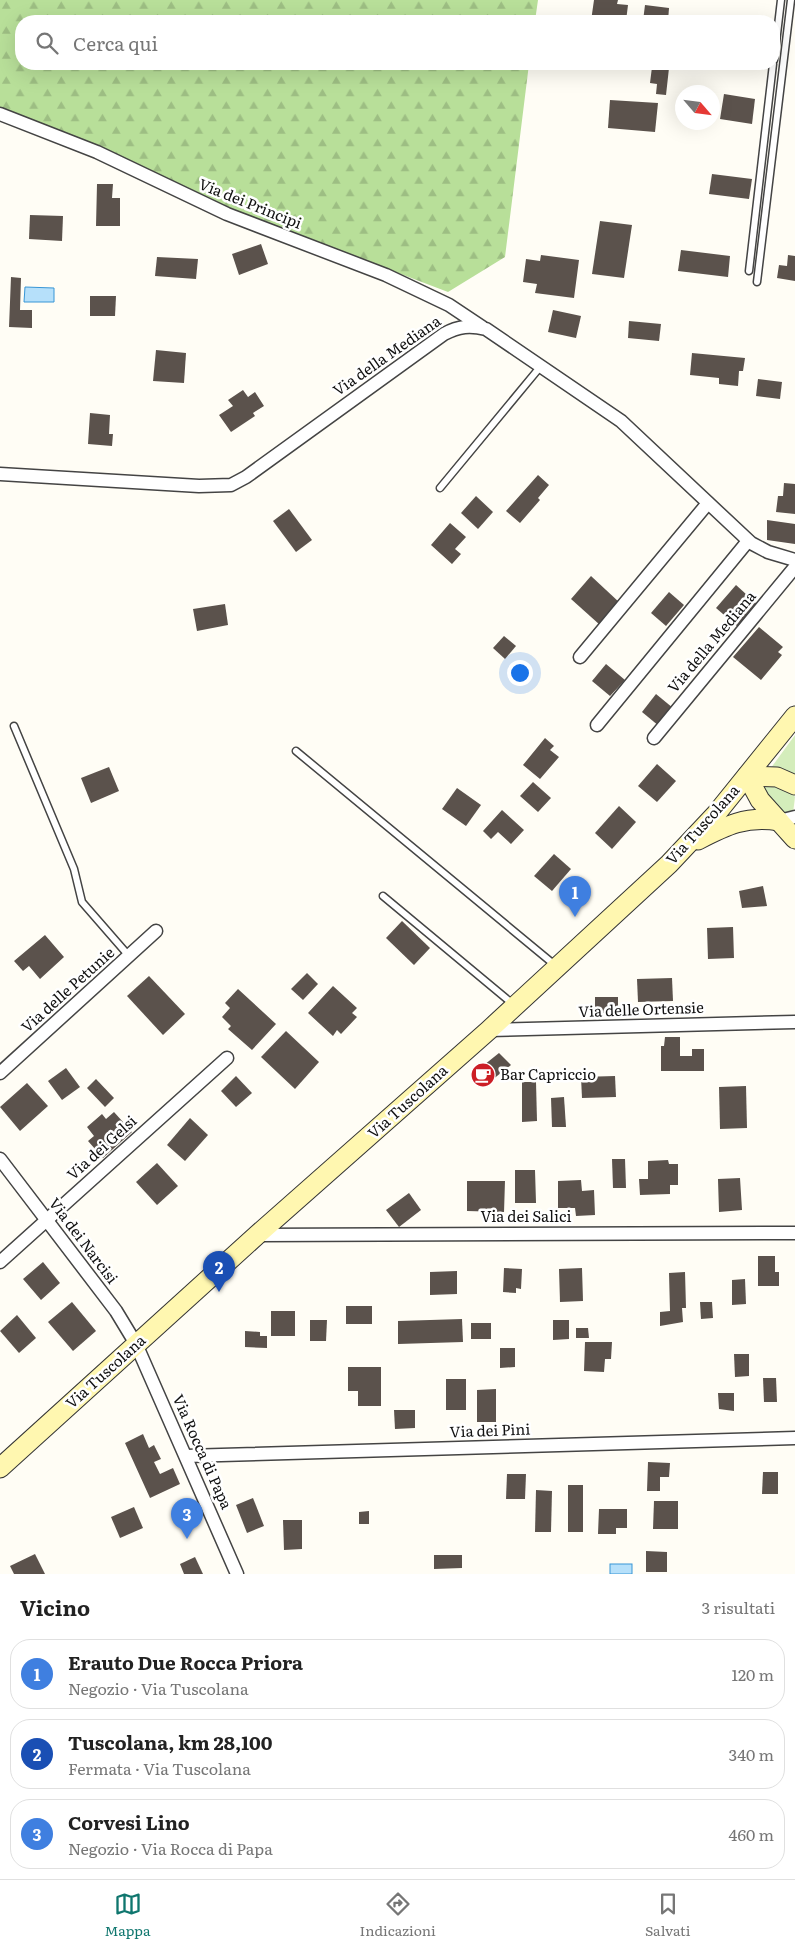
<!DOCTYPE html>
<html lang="it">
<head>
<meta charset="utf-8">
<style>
  :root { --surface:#fff; --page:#f2f2f2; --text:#222; --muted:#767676; --line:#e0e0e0; --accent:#0f766e }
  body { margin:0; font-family:Literata,serif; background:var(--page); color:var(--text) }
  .compass { position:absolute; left:675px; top:85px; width:45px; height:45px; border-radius:50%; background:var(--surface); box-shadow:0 5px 20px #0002; rotate:118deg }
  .you { position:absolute; left:519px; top:672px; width:18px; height:18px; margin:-12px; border:4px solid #fff; border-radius:50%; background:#1a73e8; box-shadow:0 0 0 8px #1a73e833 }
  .badge { display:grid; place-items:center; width:32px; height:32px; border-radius:50%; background:var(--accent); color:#fff; font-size:16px; font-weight:700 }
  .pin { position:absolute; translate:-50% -41px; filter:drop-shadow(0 1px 2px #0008) }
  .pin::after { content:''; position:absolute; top:26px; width:18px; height:15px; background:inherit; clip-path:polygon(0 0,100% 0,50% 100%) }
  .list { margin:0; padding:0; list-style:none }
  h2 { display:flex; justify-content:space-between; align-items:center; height:65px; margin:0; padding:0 20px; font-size:21px }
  h2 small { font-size:16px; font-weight:400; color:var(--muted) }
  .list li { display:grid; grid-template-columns:32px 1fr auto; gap:15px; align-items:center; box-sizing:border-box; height:70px; margin:0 10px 10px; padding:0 10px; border:1px solid var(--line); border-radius:20px }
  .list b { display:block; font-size:19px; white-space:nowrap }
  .list p { margin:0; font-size:16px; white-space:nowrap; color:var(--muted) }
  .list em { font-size:16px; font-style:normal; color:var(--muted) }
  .icon { flex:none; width:28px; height:28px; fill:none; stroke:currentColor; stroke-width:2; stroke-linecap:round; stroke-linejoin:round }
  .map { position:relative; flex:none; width:795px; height:1574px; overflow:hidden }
  .search { position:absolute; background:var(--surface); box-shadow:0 5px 20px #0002; left:15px; right:15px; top:15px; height:55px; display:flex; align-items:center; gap:12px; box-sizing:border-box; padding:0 18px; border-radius:20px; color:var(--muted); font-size:19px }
  .sheet { height:305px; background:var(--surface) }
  nav { display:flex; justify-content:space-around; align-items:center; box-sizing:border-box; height:70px; border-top:1px solid var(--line); background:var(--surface); font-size:14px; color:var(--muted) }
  nav a { display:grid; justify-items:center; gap:2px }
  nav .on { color:var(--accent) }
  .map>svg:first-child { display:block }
  .grass { fill:#d4edbb }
  .forest { fill:url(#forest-firs) }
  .water { fill:#b6e0fa; stroke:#3896d6 }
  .building { fill:#5b524c }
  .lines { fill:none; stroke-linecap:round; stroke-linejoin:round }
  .service-casing { stroke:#444; stroke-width:9 }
  .minor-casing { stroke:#444; stroke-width:15 }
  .secondary-casing { stroke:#333; stroke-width:21 }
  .service { stroke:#fff; stroke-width:6 }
  .minor { stroke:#fff; stroke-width:12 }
  .secondary { stroke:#fff7b0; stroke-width:19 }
  .labels { text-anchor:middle; stroke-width:5; stroke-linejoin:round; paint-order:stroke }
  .street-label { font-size:15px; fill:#111; stroke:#fff }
  .poi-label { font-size:15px; fill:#111; stroke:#fff; text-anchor:start }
</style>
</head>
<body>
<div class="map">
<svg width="795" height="1574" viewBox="0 0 795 1574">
  <defs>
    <pattern id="forest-firs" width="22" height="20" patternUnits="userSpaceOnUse" patternTransform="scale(1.25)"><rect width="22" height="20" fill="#b8df99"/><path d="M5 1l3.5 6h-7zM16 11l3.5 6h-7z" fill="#9dbe83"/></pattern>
  </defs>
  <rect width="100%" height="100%" fill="#fffdf5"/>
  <g class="grass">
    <polygon points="795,735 795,777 768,772"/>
    <polygon points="760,784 788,787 795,797 793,813 782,815"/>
  </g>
  <polygon class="forest" points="0,0 538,0 535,21 21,21 21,64 529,64 505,257 448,292 0,121"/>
  <g class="water">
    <polygon points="25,287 54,288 54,302 24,302"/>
    <rect x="610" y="1564" width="22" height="10"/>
  </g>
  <g class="building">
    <polygon points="594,0 618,0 617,4 628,5 626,21 591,21"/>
    <polygon points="645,5 669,8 668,21 643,21"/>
    <polygon points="722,17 742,20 742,21 721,21"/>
    <polygon points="652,67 669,68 666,95 656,94 657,84 650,83"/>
    <polygon points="724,94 755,99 752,124 720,119"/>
    <polygon points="610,100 658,103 655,132 608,128"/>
    <polygon points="712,174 752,179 749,199 709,194"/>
    <polygon points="97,184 113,184 112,198 120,198 120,226 96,226"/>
    <polygon points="30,215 63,216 62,241 29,239"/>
    <polygon points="600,221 632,225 624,278 592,274"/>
    <polygon points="261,244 268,264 239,275 232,254"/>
    <polygon points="681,250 730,256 728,277 678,271"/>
    <polygon points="541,255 579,260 574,298 535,293 537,284 523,282 526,259 540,261"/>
    <polygon points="788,255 795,256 795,281 777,278 779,265 787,266"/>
    <polygon points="157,257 198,259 196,279 155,276"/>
    <polygon points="11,277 21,278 20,310 32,310 32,328 9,327"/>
    <polygon points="90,296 116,296 115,316 90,316"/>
    <polygon points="553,310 581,316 576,338 548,332"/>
    <polygon points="629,321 661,324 659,341 628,338"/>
    <polygon points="156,350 186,353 184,383 153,381"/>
    <polygon points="692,353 745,358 743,371 739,371 738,386 719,384 719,378 690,375"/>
    <polygon points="758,379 782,382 780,399 756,396"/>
    <polygon points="243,390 248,397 255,392 264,406 253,413 255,416 231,432 219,415 233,406 228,400"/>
    <polygon points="90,413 110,415 109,434 113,434 112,446 88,444"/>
    <polygon points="538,475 549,485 538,498 540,500 520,523 506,511"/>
    <polygon points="784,483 795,484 795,514 776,512 778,496 783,496"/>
    <polygon points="476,496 493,512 478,529 461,513"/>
    <polygon points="289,509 312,540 296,552 273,521"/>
    <polygon points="767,520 795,524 795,544 767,540"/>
    <polygon points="450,523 466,537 455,549 461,554 452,564 431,545"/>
    <polygon points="591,576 620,603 600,625 571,599"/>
    <polygon points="736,585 757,604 738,627 716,608"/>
    <polygon points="669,592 684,605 666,626 651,613"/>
    <polygon points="225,604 228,625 197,631 193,609"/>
    <polygon points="759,627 783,647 778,652 782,655 761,680 733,657"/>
    <polygon points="504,636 516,646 505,659 493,648"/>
    <polygon points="606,664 625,680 610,696 592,681"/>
    <polygon points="656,694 673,708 659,726 642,712"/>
    <polygon points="545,738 554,746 550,750 559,757 540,779 523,765"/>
    <polygon points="657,764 676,781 657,802 638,786"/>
    <polygon points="109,767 119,791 91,803 81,778"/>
    <polygon points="533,782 551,798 538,812 520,796"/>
    <polygon points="457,788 481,805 466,826 442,809"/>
    <polygon points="619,806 636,822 612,849 595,833"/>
    <polygon points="502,810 524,830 511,844 498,832 491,839 483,831"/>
    <polygon points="554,854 571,869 552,891 534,876"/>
    <polygon points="763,886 767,906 742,908 739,891"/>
    <polygon points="402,921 430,948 414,965 386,938"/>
    <polygon points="733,927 734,958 708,959 707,928"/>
    <polygon points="45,935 64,957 40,979 29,966 23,971 14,961"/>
    <polygon points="307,973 318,984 303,1000 291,989"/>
    <polygon points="149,976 185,1014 163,1035 127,996"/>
    <polygon points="672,978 673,1001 638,1002 637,979"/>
    <polygon points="333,986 357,1008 352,1013 357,1017 341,1034 337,1030 333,1036 308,1013"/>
    <polygon points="238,989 276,1024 252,1050 228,1029 231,1026 222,1017 230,1008 225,1003"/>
    <rect x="595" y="997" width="23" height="16"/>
    <polygon points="286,1031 319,1062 295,1089 261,1057"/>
    <polygon points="665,1037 680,1037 680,1056 692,1056 692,1049 704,1049 704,1071 661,1071 661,1046 664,1046"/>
    <polygon points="499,1053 511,1065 487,1084 474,1073"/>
    <polygon points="66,1068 80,1087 62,1100 48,1081"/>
    <polygon points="236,1076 252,1093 236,1107 221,1091"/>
    <polygon points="615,1076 616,1097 582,1098 581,1077"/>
    <polygon points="96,1079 114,1098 105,1107 87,1088"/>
    <polygon points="522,1082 536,1082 537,1121 522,1122"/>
    <polygon points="27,1083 48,1106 20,1131 0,1107"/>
    <polygon points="746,1086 747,1128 720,1129 719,1087"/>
    <polygon points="564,1097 566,1127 552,1127 551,1098"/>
    <polygon points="114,1112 132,1132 103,1158 88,1141 94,1136 87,1127 102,1114 106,1119"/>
    <polygon points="190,1118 208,1135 185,1161 167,1145"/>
    <polygon points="612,1159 625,1159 626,1188 613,1188"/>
    <polygon points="668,1160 669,1164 678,1164 678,1185 670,1185 670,1194 640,1195 639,1179 648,1179 648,1161"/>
    <polygon points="157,1163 178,1186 157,1205 136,1182"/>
    <polygon points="515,1170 535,1170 536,1203 515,1203"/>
    <polygon points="740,1178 742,1210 719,1212 718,1179"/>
    <polygon points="581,1180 582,1191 594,1190 595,1215 576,1216 575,1208 558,1208 558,1181"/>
    <polygon points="467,1181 505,1181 504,1212 467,1211"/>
    <polygon points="409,1193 421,1210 399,1227 386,1210"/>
    <polygon points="758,1256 775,1256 775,1272 779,1272 779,1286 758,1286"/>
    <polygon points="43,1262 60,1283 41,1300 23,1279"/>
    <polygon points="504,1268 522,1269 521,1289 516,1288 516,1293 503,1292"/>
    <polygon points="582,1268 583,1301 560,1302 559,1269"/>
    <polygon points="457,1271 457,1294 430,1295 430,1272"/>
    <polygon points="685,1272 686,1308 682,1308 683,1322 660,1326 660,1312 670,1311 669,1273"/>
    <polygon points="745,1279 746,1304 732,1305 732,1280"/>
    <polygon points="72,1302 96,1331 73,1351 48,1322"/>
    <polygon points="700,1302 712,1302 713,1318 701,1319"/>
    <rect x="346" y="1306" width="26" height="18"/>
    <rect x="271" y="1311" width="24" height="25"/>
    <polygon points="17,1315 36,1338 19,1353 0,1331"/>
    <polygon points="462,1319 463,1342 398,1344 398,1321"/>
    <polygon points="310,1320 327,1320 326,1341 310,1341"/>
    <polygon points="553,1320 569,1320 569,1339 553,1340"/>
    <rect x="471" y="1323" width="20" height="16"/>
    <polygon points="576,1328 588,1328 589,1338 576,1338"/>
    <polygon points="245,1331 260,1332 260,1336 267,1336 267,1348 245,1347"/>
    <polygon points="585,1342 612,1342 611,1359 605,1359 604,1372 584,1371"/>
    <polygon points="500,1348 515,1348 515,1367 500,1368"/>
    <polygon points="734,1354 749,1354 749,1376 735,1377"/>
    <polygon points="348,1367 381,1367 381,1406 358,1406 358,1391 348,1391"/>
    <polygon points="763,1378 776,1378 777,1402 764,1402"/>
    <rect x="446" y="1379" width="20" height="31"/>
    <polygon points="496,1389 496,1422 477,1422 477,1390"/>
    <polygon points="718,1393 734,1393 734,1411 719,1409"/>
    <polygon points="394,1410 415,1410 415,1428 395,1429"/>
    <polygon points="143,1434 149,1448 154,1445 161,1459 154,1462 160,1474 173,1468 180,1484 150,1498 125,1443"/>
    <polygon points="648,1462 670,1463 669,1477 660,1477 660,1491 647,1491"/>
    <polygon points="763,1472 778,1472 778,1494 762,1494"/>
    <polygon points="507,1474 526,1474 525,1499 506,1499"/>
    <rect x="568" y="1485" width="15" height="47"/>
    <polygon points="536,1490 552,1491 551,1532 535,1532"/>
    <polygon points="253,1498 264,1526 247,1533 236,1505"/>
    <polygon points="654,1501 678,1501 678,1529 653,1529"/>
    <polygon points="134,1507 143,1528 120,1538 111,1517"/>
    <polygon points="599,1509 627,1509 627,1528 616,1528 616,1534 598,1534"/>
    <polygon points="369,1511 369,1524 359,1524 359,1512"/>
    <polygon points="283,1520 302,1520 302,1549 284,1550"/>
    <polygon points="646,1551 667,1552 667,1572 646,1572"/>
    <polygon points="35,1554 45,1574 14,1574 10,1566"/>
    <polygon points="434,1555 462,1555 462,1568 434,1569"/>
    <polygon points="195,1557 203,1574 184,1574 180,1564"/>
  </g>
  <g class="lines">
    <defs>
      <g id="service">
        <polyline points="774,60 781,0"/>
        <polyline points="749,271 773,64"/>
        <polyline points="757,282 791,0"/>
        <polyline points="440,488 541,366"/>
        <polyline points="14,726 74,869 82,902 129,956"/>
        <polyline points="296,751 556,966"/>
        <polyline points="383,896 514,1005"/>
      </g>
      <g id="minor">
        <polyline points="0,114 97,152 227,214 386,275 449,305 482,327"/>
        <path d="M 0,474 L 199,486 L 231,485 L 246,477 L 444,334 C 459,326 470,325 486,329 L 621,421 L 751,543 L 768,552 L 795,560"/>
        <polyline points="580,657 708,503"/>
        <polyline points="597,725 748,541"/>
        <polyline points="654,738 795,567"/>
        <polyline points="779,821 795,817"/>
        <polyline points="489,1030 795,1022"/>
        <polyline points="0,1073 156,931"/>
        <polyline points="0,1159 116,1311 136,1344 237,1574"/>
        <polyline points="257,1235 795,1233"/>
        <polyline points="0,1262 227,1058"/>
        <polyline points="186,1456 795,1438"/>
      </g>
      <g id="secondary">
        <polyline points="747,776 760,800 795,839"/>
        <polyline points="747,776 777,777 795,785"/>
        <path d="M 698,840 C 725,826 747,815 779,821"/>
        <polyline points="0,1468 257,1235 489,1030 669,864 716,814 795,716"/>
      </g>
    </defs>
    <use href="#service" class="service-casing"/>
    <use href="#minor" class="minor-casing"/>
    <use href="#secondary" class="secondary-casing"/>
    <use href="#service" class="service"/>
    <use href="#minor" class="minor"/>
    <use href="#secondary" class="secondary"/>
  </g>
  <defs>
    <symbol id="cafe-disc" viewBox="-11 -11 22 22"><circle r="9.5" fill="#cc1e25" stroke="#fff"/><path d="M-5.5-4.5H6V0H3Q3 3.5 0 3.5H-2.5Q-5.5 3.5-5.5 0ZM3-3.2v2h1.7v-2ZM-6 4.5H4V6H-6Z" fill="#fff"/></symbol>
  </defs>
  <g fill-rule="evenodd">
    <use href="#cafe-disc" x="469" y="1061" width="28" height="28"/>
  </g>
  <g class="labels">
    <g class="street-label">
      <text transform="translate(250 204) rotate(22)" y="5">Via dei Principi</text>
      <text transform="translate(387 356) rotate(-35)" y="5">Via della Mediana</text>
      <text transform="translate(712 642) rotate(-50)" y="5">Via della Mediana</text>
      <text transform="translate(703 825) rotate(-48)" y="5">Via Tuscolana</text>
      <text transform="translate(68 990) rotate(-42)" y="5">Via delle Petunie</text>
      <text transform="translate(641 1010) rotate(-2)" y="5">Via delle Ortensie</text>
      <text transform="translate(408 1102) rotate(-42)" y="5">Via Tuscolana</text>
      <text transform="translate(102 1148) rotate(-42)" y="5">Via dei Gelsi</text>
      <text x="526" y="1222">Via dei Salici</text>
      <text transform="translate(83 1241) rotate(53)" y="5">Via dei Narcisi</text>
      <text transform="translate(106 1372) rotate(-42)" y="5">Via Tuscolana</text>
      <text transform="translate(490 1431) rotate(-2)" y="5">Via dei Pini</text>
      <text transform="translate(202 1452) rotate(66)" y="5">Via Rocca di Papa</text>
    </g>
    <g class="poi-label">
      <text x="500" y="1080">Bar Capriccio</text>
    </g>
  </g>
</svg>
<svg class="compass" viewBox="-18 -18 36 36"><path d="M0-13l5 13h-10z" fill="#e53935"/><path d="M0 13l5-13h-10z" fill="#767676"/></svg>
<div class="you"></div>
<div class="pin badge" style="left:575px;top:917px;background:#3f7fe0">1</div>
<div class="pin badge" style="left:219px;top:1292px;background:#1a4fb4">2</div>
<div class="pin badge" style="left:187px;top:1539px;background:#3f7fe0">3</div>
<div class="search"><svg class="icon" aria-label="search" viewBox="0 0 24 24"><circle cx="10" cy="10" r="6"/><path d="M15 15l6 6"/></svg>Cerca qui</div>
</div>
<section class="sheet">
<h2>Vicino<small>3 risultati</small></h2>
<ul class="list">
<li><span class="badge" style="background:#3f7fe0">1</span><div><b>Erauto Due Rocca Priora</b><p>Negozio · Via Tuscolana</p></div><em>120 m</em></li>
<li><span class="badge" style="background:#1a4fb4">2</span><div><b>Tuscolana, km 28,100</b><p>Fermata · Via Tuscolana</p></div><em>340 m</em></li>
<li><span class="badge" style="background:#3f7fe0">3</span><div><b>Corvesi Lino</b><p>Negozio · Via Rocca di Papa</p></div><em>460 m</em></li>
</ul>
</section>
<nav>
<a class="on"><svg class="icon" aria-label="map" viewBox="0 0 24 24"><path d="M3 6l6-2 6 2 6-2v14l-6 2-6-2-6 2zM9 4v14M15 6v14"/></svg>Mappa</a>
<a><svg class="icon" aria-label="directions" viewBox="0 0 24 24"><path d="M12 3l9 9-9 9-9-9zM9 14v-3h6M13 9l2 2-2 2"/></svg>Indicazioni</a>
<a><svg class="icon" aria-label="saved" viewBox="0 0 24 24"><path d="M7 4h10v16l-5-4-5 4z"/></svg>Salvati</a>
</nav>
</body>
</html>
